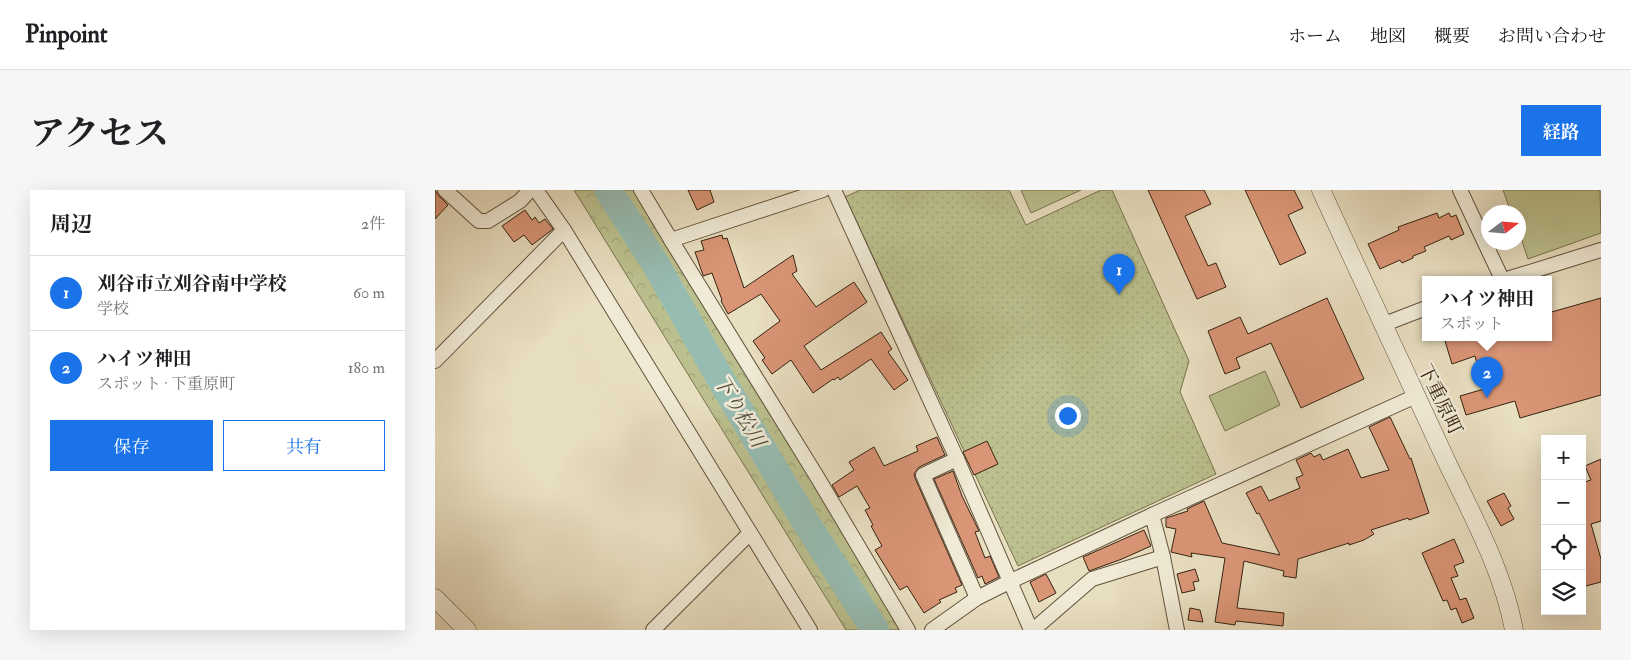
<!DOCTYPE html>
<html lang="ja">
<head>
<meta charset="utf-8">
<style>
  :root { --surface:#fff; --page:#f6f6f6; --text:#202124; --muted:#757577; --line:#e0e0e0; --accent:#1a73e8 }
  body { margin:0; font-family:"IM FELL Double Pica","Noto Serif JP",serif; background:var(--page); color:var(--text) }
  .controls { position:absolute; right:15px; bottom:15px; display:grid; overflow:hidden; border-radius:0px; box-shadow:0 5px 20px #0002 }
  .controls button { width:45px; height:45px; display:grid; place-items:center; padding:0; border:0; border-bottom:1px solid var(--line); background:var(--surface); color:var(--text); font:25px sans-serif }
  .compass { position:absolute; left:1046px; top:15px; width:45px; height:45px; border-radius:50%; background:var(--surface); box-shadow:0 5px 20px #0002; rotate:74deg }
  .you { position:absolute; left:632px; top:225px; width:18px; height:18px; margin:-12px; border:4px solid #fff; border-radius:50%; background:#1a73e8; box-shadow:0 0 0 8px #1a73e833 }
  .badge { display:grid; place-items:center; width:32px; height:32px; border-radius:50%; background:var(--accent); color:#fff; font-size:16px; font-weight:700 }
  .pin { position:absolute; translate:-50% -41px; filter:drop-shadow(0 1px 2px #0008) }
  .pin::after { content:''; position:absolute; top:26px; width:18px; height:15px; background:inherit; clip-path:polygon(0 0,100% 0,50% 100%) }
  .popup { position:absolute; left:987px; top:86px; width:130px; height:65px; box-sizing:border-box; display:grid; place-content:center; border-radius:0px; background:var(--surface); filter:drop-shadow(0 1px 4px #0005); font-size:16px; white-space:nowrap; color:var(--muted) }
  .popup b { font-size:19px; color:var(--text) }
  .popup::after { content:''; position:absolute; left:50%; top:100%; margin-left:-10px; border:10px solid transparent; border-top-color:var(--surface) }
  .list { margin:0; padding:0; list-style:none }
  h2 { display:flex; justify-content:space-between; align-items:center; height:65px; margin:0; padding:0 20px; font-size:21px }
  h2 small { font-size:16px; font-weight:400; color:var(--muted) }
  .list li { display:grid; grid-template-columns:32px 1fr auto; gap:15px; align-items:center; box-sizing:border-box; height:75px; padding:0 20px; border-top:1px solid var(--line) }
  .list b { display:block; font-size:19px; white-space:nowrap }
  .list p { margin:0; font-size:16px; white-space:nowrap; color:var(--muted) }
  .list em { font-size:16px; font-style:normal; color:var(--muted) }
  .actions { display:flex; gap:10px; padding:15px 20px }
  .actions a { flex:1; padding:11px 0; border:1px solid var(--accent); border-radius:0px; text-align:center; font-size:18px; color:var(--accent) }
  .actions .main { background:var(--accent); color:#fff }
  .icon { flex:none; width:28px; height:28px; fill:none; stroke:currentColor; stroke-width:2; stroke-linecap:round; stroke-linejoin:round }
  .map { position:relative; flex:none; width:1166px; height:440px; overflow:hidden; border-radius:0px }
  header { display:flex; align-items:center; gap:30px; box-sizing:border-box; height:70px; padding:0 25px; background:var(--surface); border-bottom:1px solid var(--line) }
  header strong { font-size:24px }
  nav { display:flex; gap:28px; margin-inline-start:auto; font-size:18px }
  .intro { display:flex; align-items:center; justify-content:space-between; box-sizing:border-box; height:120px; padding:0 30px }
  h1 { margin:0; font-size:35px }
  .button { padding:12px 22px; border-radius:0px; background:var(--accent); color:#fff; font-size:18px; font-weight:700 }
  main { display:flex; gap:30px; padding:0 30px }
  aside { flex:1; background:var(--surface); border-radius:0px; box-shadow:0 5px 20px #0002 }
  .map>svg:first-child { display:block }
  .forest { fill:url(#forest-crowns); stroke:#78724e }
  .park { fill:url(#park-dots); stroke:#78724e }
  .garden { fill:#bbc08e; stroke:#78724e }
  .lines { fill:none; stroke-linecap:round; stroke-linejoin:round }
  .river { stroke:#97bcb2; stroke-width:28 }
  .building { fill:#d99576; stroke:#35230f }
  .minor-casing { stroke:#62523b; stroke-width:16 }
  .tertiary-casing { stroke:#62523b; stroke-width:19 }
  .minor { stroke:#f0ead6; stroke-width:14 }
  .tertiary { stroke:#f0ead6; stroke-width:18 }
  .labels { text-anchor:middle; stroke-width:5; stroke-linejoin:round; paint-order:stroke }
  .street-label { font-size:19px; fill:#35230f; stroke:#f0ead6 }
  .water-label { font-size:20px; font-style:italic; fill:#525140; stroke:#f0ead6 }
</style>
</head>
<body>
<header>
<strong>Pinpoint</strong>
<nav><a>ホーム</a><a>地図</a><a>概要</a><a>お問い合わせ</a></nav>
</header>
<div class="intro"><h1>アクセス</h1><a class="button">経路</a></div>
<main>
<aside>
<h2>周辺<small>2件</small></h2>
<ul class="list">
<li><span class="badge">1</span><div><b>刈谷市立刈谷南中学校</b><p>学校</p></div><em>60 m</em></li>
<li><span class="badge">2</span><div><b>ハイツ神田</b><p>スポット · 下重原町</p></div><em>180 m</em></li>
</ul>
<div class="actions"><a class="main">保存</a><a>共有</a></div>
</aside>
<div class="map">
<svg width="1166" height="440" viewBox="0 0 1166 440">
  <defs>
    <pattern id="forest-crowns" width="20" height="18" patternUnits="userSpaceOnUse" patternTransform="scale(1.25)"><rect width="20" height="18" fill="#bbc08e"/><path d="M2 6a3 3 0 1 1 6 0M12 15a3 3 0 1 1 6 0" fill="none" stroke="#a1a579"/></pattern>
    <pattern id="park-dots" width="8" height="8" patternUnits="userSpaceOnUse" patternTransform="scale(1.25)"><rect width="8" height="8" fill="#bbc08e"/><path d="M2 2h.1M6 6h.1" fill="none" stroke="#a1a579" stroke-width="1.8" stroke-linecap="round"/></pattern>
  </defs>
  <rect width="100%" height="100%" fill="#e8dec0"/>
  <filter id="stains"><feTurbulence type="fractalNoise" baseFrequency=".004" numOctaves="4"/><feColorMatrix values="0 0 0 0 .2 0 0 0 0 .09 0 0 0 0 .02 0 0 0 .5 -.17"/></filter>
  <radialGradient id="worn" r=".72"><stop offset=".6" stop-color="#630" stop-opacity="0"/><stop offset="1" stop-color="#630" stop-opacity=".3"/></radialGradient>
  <polygon class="forest" points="139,0 206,0 473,440 411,440"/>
  <polygon class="park" points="425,0 574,0 591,35 666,0 677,0 754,171 745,202 781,284 583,376 410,7"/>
  <g class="garden">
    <polygon points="586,0 646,0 596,23"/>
    <polygon points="1068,0 1165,0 1166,43 1093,69 1084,42 1084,22 1076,22"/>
    <polygon points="830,181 845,215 790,241 774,206"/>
  </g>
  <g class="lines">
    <polyline class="river" points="173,0 220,73 282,183 372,334 440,440"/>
  </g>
  <g class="building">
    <polygon points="0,0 4,6 13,15 0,29"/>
    <polygon points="253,0 275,0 279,12 262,20"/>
    <polygon points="713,0 769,0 776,14 750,26 773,76 781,73 791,97 762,109"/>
    <polygon points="810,0 859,0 868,18 853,25 871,63 845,75"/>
    <polygon points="90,20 97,30 100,27 104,33 110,29 118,39 97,55 89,45 79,52 67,36"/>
    <polygon points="1002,23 1004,28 1014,23 1016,27 1021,25 1029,44 1016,50 1014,46 989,57 991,61 978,66 978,68 967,73 965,70 945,79 933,54 964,40 963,37"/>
    <polygon points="287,45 288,49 292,48 309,98 358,65 362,81 357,84 381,117 419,92 432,112 369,156 386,180 446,142 457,159 453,162 473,190 459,200 436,169 405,190 403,187 399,190 398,189 378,203 356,170 337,184 327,170 330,168 318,151 345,131 326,104 293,124 286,111 287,110 277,83 268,86 268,85 260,62 269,60 266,51"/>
    <polygon points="892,108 929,189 866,218 836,153 801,168 805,178 790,184 773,141 805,127 813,144"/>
    <polygon points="1166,108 1166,205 1085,228 1080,211 1031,225 1025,206 1049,199 1040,166 1017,174 1010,151 1027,147 1113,147 1113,123"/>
    <polygon points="955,227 975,269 976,268 994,323 974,330 973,328 936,340 939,344 929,350 914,355 914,353 863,369 861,388 848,386 849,381 809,371 802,418 849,423 848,436 801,431 800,435 780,432 790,368 756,363 757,367 736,362 741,339 731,337 731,328 753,321 752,319 769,311 787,353 845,365 824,323 822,324 811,303 826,296 834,311 865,298 861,288 868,285 861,270 876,263 879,267 885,264 888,270 913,259 926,288 954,280 934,237"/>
    <polygon points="502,247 510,265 484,277 479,284 480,288 527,395 520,398 522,402 504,410 506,412 489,423 472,396 465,400 440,360 447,356 436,336 438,335 430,320 435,318 422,296 404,307 397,295 419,280 414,272 439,257 449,276 483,261 481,256"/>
    <polygon points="552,251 563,274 539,285 528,262"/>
    <polygon points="1166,269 1166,331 1156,334 1166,369 1166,392 1147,397 1147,293 1156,290 1150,276"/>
    <polygon points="518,281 527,306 544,341 540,342 550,368 555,366 564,387 550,394 547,386 543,388 499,289"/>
    <polygon points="1069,303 1076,316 1073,318 1079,329 1066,336 1052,311"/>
    <polygon points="709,340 716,356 687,369 654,381 648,367"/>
    <polygon points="1019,349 1029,372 1019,376 1023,386 1016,388 1025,410 1031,408 1039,428 1027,433 1021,418 1016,420 1012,410 1008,411 987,363"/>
    <polygon points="760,379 764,391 758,392 760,400 747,403 742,384"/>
    <polygon points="611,384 621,403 604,412 595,392"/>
    <polygon points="755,418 765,420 768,432 753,430"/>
  </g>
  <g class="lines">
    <defs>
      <g id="minor">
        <polyline points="10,0 44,31 53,31 85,11 95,0"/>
        <polyline points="101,0 129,40 375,440"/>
        <polyline points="206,0 236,50 388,0"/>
        <polyline points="399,0 522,269 596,440"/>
        <polyline points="1025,0 1067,89"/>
        <polyline points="236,50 381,285 473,440"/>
        <polyline points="1072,89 1166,60"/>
        <polyline points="947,135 991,118"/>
        <polyline points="0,171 129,40"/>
        <polyline points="522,269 488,285 542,408"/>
        <polyline points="717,325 981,206"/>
        <polyline points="218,440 315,343"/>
        <polyline points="497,440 542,408 576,391 717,325 728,367 742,440"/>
        <polyline points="598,440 657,389 728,367"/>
      </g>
      <g id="tertiary">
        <path d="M 886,0 C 927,90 969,179 1010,268 C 1036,323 1068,380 1079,440"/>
        <polyline points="0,408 32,440"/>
      </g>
    </defs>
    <use href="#minor" class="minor-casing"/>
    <use href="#tertiary" class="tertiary-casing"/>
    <use href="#minor" class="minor"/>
    <use href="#tertiary" class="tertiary"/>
  </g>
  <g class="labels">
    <g class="street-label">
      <text transform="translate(1006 209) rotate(64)" y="7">下重原町</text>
    </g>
    <g class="water-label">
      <text transform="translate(305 221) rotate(59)" y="7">下り松川</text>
    </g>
  </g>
  <rect width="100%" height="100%" filter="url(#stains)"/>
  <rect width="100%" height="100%" fill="url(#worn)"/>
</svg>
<div class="controls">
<button>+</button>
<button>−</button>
<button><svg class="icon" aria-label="locate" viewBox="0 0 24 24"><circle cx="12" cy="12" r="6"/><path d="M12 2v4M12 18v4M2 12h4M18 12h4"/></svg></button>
<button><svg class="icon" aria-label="layers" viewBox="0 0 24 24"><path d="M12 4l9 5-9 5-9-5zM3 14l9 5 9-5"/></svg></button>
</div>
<svg class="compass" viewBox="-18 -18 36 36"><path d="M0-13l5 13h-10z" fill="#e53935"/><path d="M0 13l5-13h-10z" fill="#757577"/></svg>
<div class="you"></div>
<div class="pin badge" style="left:684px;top:105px">1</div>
<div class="pin badge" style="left:1052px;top:208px">2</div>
<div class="popup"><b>ハイツ神田</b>スポット</div>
</div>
</main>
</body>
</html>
